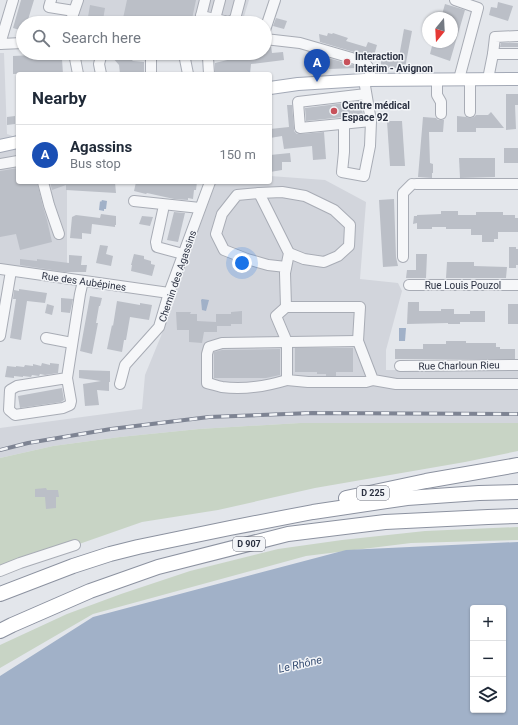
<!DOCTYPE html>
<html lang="en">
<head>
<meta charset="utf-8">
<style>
  :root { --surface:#fff; --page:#f6f6f7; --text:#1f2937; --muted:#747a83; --line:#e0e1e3; --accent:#7c3aed }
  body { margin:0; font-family:Roboto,sans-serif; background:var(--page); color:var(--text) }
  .controls { position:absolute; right:12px; bottom:12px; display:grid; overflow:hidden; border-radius:4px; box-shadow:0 1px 3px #0004 }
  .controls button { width:36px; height:36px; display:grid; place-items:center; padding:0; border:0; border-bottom:1px solid var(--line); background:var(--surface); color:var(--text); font:20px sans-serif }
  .compass { position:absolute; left:422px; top:12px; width:36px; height:36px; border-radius:50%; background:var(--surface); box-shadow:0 1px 3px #0004; rotate:198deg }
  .you { position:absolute; left:242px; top:263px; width:14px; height:14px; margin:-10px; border:3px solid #fff; border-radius:50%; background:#1a73e8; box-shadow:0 0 0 6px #1a73e833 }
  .badge { display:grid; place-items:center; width:26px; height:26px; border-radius:50%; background:var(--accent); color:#fff; font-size:13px; font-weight:700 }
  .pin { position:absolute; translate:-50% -33px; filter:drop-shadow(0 1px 2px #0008) }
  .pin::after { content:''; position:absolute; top:21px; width:14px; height:12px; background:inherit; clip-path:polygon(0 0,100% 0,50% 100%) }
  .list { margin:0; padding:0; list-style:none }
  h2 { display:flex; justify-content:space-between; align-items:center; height:52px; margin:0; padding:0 16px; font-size:17px }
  h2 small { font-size:13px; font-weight:400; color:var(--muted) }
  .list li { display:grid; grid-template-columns:26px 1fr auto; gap:12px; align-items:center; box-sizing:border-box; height:60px; padding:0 16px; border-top:1px solid var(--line) }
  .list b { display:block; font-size:15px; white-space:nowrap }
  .list p { margin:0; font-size:13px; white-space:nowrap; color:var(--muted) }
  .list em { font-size:13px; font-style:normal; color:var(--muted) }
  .icon { flex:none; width:22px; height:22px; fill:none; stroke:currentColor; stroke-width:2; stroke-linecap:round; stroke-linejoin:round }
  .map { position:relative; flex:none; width:518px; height:725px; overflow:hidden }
  .search { position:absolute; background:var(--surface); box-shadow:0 1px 3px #0004; left:16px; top:16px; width:256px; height:44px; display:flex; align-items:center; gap:10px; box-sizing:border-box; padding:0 14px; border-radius:22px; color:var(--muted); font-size:15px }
  .panel { position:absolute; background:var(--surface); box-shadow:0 1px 3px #0004; left:16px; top:72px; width:256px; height:112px; border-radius:4px }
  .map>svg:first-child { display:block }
  .built { fill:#d2d5dc }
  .green { fill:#c8d4c5 }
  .water { fill:#a1b1c8; fill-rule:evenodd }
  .building { fill:#bbbfc7 }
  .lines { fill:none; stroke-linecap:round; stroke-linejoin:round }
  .minor-casing { stroke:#a8acb5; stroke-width:12 }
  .major-casing { stroke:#a3a9b6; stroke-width:14 }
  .highway-casing { stroke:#8c92a0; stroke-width:16 }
  .minor { stroke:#f6f7f9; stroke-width:10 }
  .major { stroke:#fff; stroke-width:12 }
  .highway { stroke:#fff; stroke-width:14 }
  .rail-casing { stroke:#7e8493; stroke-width:4 }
  .rail { stroke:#f3f5f8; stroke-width:2.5; stroke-dasharray:8; stroke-linecap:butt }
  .poi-dot { fill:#c7515b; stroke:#f3f5f8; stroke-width:1.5 }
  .labels { text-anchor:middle; stroke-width:3; stroke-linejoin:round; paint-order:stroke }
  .shield { fill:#f3f5f8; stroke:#686c79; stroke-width:1 }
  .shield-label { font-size:9px; font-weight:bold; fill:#2c3242 }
  .poi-label { font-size:10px; font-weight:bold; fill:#2c3242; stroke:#f3f5f8; text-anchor:start }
  .street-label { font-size:10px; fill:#2c3242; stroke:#f3f5f8 }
  .water-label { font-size:11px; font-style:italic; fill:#384f74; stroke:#f3f5f8 }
</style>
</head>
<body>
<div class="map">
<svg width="518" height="725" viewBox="0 0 518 725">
  <rect width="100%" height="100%" fill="#e3e6eb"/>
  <g class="built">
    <polygon points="81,0 249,0 242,23 74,23"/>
    <polygon points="0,53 4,53 7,134 18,138 18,182 67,182 67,273 0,264"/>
    <polygon points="270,176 325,180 366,202 360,279 398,283 402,291 386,350 386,370 518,370 518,423 300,423 199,429 120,437 53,446 0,458 0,428 142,409 145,375 161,336 185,265 216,182 270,182"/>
  </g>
  <g class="green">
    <polygon points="300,423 518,423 518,451 465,462 315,488 218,510 142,522 62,550 35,552 0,566 0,458 53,446 120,437 199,429"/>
    <polygon points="518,527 518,540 411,543 306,556 93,614 0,668 0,645 67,614 121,594 190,571 278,549 342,540 425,531"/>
  </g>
  <g class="water">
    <polygon points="102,200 107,201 106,209 104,209 104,211 99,210 100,201 101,202"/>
    <polygon points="202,299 209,300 206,311 202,310 201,300"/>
    <polygon points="399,328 406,328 405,341 399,341"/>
    <path d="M 518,542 L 518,725 L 0,725 L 0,676 L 93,617 L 346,550 ZM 473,608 L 503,608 L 503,710 L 473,710 Z"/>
  </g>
  <g class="building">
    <polygon points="21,0 34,0 27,23 23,23 23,31 13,28"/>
    <polygon points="127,0 196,0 192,19 184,18 184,23 142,23 135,21 135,23 122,23"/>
    <polygon points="498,2 513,6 508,21 489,15 491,7 497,8"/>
    <polygon points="445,4 465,10 450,61 430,54 433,42 452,42 452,18 441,18"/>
    <polygon points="90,5 105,8 103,20 88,17"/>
    <polygon points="276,18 287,21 284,29 273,26"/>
    <polygon points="404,29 412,31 405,68 381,68 381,57 393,57 393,56 399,57"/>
    <polygon points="328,33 332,34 333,33 348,38 346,41 366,47 368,42 377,45 373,59 369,59 364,55 320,42 319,34 327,36"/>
    <polygon points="501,43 518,43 518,47 500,47"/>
    <polygon points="265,46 271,46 272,53 283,52 284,60 251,64 250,74 215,74 215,63 252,54 252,53 265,53"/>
    <polygon points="116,53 124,53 133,61 144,62 144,74 120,74 119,65 112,57"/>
    <polygon points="55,54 59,55 59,59 62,59 63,74 45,74 45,73 13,74 13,56"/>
    <polygon points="314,55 317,55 357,66 357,68 329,69 329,65 315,66"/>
    <polygon points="506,94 518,94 518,105 515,105 516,129 506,130"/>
    <polygon points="361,101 363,115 306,121 305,108"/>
    <polygon points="287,105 292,105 294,128 294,131 297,134 301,134 324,132 326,159 313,160 312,146 284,149 282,136 270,138 270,129 289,127"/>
    <polygon points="491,112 504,128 476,128 476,132 457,132 457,116 466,117 470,118 474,117 476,115 488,115"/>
    <polygon points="15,116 15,124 7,125 7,117"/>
    <polygon points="423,117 436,118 438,120 444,120 443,132 429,132 430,163 433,164 433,173 432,173 432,178 418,177"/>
    <polygon points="387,121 402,121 405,166 390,166"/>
    <rect x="504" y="148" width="14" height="15"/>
    <polygon points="290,153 291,162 282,162 282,170 270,172 270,155"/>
    <polygon points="459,158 495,158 495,177 460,178"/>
    <polygon points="18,168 18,182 37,182 43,207 47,220 52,242 20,250 16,234 0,237 0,171"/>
    <polygon points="50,182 115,182 116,193 66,190 66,185 52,190"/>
    <polygon points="136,182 169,182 178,184 178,182 197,182 196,190 194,190 193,199 188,198 188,200 174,199 147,193 146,194 134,191"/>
    <polygon points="394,199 396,257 398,266 383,267 379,200"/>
    <polygon points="441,211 458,211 458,215 476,215 476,212 503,212 503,215 515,215 515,218 518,218 518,232 498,232 498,239 494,239 494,242 482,242 482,235 471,235 471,229 446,229 446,227 432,227 432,229 417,229 417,223 413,224 414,216 417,216 417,215 441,214"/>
    <polygon points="174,212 185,213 178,242 167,240"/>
    <polygon points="101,214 116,216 116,225 115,225 115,227 92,224 91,234 82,233 82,239 70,238 72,217 76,215 100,218"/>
    <polygon points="142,216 153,217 150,226 139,224"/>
    <polygon points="100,245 108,246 106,254 113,256 111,266 96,263"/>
    <polygon points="509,247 516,247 516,249 518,249 518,265 516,265 516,268 509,268"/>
    <polygon points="134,254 144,256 144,259 151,261 151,264 155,265 152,276 131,271 132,265 131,265"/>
    <polygon points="416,254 427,254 426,278 406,278 407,270 416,270"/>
    <polygon points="69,255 82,256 81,265 87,265 86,272 65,272 20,265 20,259 37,261 37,259 69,263"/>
    <polygon points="447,262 474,262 474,266 507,267 506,278 446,278"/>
    <polygon points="19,289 47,293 45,303 27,301 21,340 10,338 16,299 13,299 14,290 19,291"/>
    <polygon points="90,296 102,298 100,306 99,306 96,323 98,323 92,354 80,351"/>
    <polygon points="61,298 73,299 70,313 61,312"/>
    <polygon points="117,301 140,305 140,303 152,305 149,320 130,317 126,340 124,340 122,352 107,349 112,325 113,326"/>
    <polygon points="408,302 419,302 419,311 441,311 441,309 454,309 454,314 470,314 470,311 485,311 485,322 460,322 460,324 448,324 448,323 407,324"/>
    <polygon points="47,304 54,306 52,315 45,313"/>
    <rect x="508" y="304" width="10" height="20"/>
    <polygon points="242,311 242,324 231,324 231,326 217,326 217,332 204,332 202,343 189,342 189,330 177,330 176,312 191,312 190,314 197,314 197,321 216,322 216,314 231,314 231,312"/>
    <polygon points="446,341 466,341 466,343 496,343 496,347 500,347 500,349 515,349 515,359 395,359 395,349 423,349 423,344 446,344"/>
    <polygon points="295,348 353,348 353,372 336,372 336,376 326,376 326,374 317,374 317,372 295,372"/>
    <polygon points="280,349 280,375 266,378 214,378 214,352 222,350"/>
    <polygon points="42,363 50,365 50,363 59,364 58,373 45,375 40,374 39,376 32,375 31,377 23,376 23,377 14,376 14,378 5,377 7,366 16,367 16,366 24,367 25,365 33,366 33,364 41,366"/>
    <polygon points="79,370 110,371 110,382 109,382 109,391 97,390 99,405 85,406 83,384 101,381 79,378"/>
    <polygon points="62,388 64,400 61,402 20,408 18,396"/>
    <polygon points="46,488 47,490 58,490 59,497 56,497 56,508 46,509 45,497 35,497 35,489"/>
  </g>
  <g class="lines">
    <defs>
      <g id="minor">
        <polyline points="51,0 49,7 74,11"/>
        <polyline points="455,0 478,8 459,79"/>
        <polyline points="201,16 205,0"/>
        <polyline points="215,19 220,0"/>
        <polyline points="70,23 78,0"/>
        <polyline points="200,23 201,16 229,22 235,19 240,0"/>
        <polyline points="265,30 275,0"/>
        <path d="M 265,39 L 300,43 L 362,61 C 370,67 370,70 371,80"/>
        <polyline points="0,44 13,0"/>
        <polyline points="0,44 23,43"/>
        <polyline points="74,53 78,74"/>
        <polyline points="151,53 151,74"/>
        <polyline points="169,53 184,54 188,74"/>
        <polyline points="493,54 495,37 518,36"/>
        <polyline points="101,74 99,64 102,53"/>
        <polyline points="209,74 208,57 212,53"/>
        <polyline points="437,79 437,95 441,102 441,114"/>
        <polyline points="488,79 493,54 518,54"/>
        <polyline points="364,80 371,121 300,128 298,102 366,94"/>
        <polyline points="470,112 470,79"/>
        <polyline points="344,123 344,152 342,172 364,176 370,146 371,121"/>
        <polyline points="0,164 18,161"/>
        <polyline points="43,182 49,205 59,234"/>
        <polyline points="416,184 518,184"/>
        <polyline points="259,193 289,253 285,273 286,307 360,307 358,341 373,380 396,384 518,384"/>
        <polyline points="134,201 200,208"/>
        <polyline points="163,210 156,242 157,247 183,254"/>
        <polyline points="403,257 403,193 412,184"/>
        <polyline points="286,267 268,265 247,259 224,250 216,234 222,214 237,195 259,193 282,192 305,196 334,210 350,225 349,246 338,256 324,262 304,259 289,253"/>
        <polyline points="0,269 169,293"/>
        <polyline points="409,285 518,285"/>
        <polyline points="286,307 276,316 287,342 287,380 308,382 366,382 373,380"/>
        <polyline points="0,336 11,271"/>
        <polyline points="46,338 72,343"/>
        <polyline points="400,366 518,365"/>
        <polyline points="67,378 17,386 10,390 9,410 15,415 63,408 70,405 71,401 67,378 80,294 83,281"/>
        <path d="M 287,380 C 267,386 244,390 222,387 C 217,386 212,384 207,383 L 207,354 L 209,347 L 222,343 L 358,341"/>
        <polyline points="120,384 125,365 159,327 169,293 210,182"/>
        <polyline points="0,571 20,563 75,545"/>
      </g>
      <g id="major">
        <polyline points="270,88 298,84 364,80 518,79"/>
        <polyline points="0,146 18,142"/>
      </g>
      <g id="highway">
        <polyline points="346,498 426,481 518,465"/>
        <polyline points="0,594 73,566 110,554 138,547 230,528 313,512 407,498 479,493 518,492"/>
        <polyline points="0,631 12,625 90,591 158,567 288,534 385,522 488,517 518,516"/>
      </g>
    </defs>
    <use href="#minor" class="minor-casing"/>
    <use href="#major" class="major-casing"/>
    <use href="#highway" class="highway-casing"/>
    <use href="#minor" class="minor"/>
    <use href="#major" class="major"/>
    <use href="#highway" class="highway"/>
    <defs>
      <polyline id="rail" points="0,450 28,443 111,429 209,417 312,413 518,414"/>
    </defs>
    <use href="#rail" class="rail-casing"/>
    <use href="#rail" class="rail"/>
  </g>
  <g class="poi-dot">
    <circle cx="347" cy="62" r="4"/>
    <circle cx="334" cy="111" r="4"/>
  </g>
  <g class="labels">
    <g class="shield">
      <rect x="357" y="486" width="32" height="14" rx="3"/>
      <rect x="233" y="537" width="32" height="14" rx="3"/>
    </g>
    <g class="shield-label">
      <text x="373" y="496">D 225</text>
      <text x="249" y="547">D 907</text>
    </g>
    <g class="poi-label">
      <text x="355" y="60">Interaction<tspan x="355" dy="12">Interim - Avignon</tspan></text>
      <text x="342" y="109">Centre médical<tspan x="342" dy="12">Espace 92</tspan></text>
    </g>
    <g class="street-label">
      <text transform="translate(177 276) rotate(-71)" y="4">Chemin des Agassins</text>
      <text transform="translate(84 281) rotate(8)" y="4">Rue des Aubépines</text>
      <text x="463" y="289">Rue Louis Pouzol</text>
      <text transform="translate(459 365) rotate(-1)" y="4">Rue Charloun Rieu</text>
    </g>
    <g class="water-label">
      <text transform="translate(300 664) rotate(-13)" y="4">Le Rhône</text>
    </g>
  </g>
</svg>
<div class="controls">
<button>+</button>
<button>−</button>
<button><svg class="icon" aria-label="layers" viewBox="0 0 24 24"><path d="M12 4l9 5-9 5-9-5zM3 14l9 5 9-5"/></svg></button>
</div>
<svg class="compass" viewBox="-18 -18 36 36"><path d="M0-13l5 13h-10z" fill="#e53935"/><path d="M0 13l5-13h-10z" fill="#747a83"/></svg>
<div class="you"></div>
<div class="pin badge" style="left:317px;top:82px;background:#1a4fb4">A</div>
<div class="search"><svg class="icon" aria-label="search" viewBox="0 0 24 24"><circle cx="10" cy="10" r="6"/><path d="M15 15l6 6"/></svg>Search here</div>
<section class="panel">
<h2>Nearby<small></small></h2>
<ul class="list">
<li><span class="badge" style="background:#1a4fb4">A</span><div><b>Agassins</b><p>Bus stop</p></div><em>150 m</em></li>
</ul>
</section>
</div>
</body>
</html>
